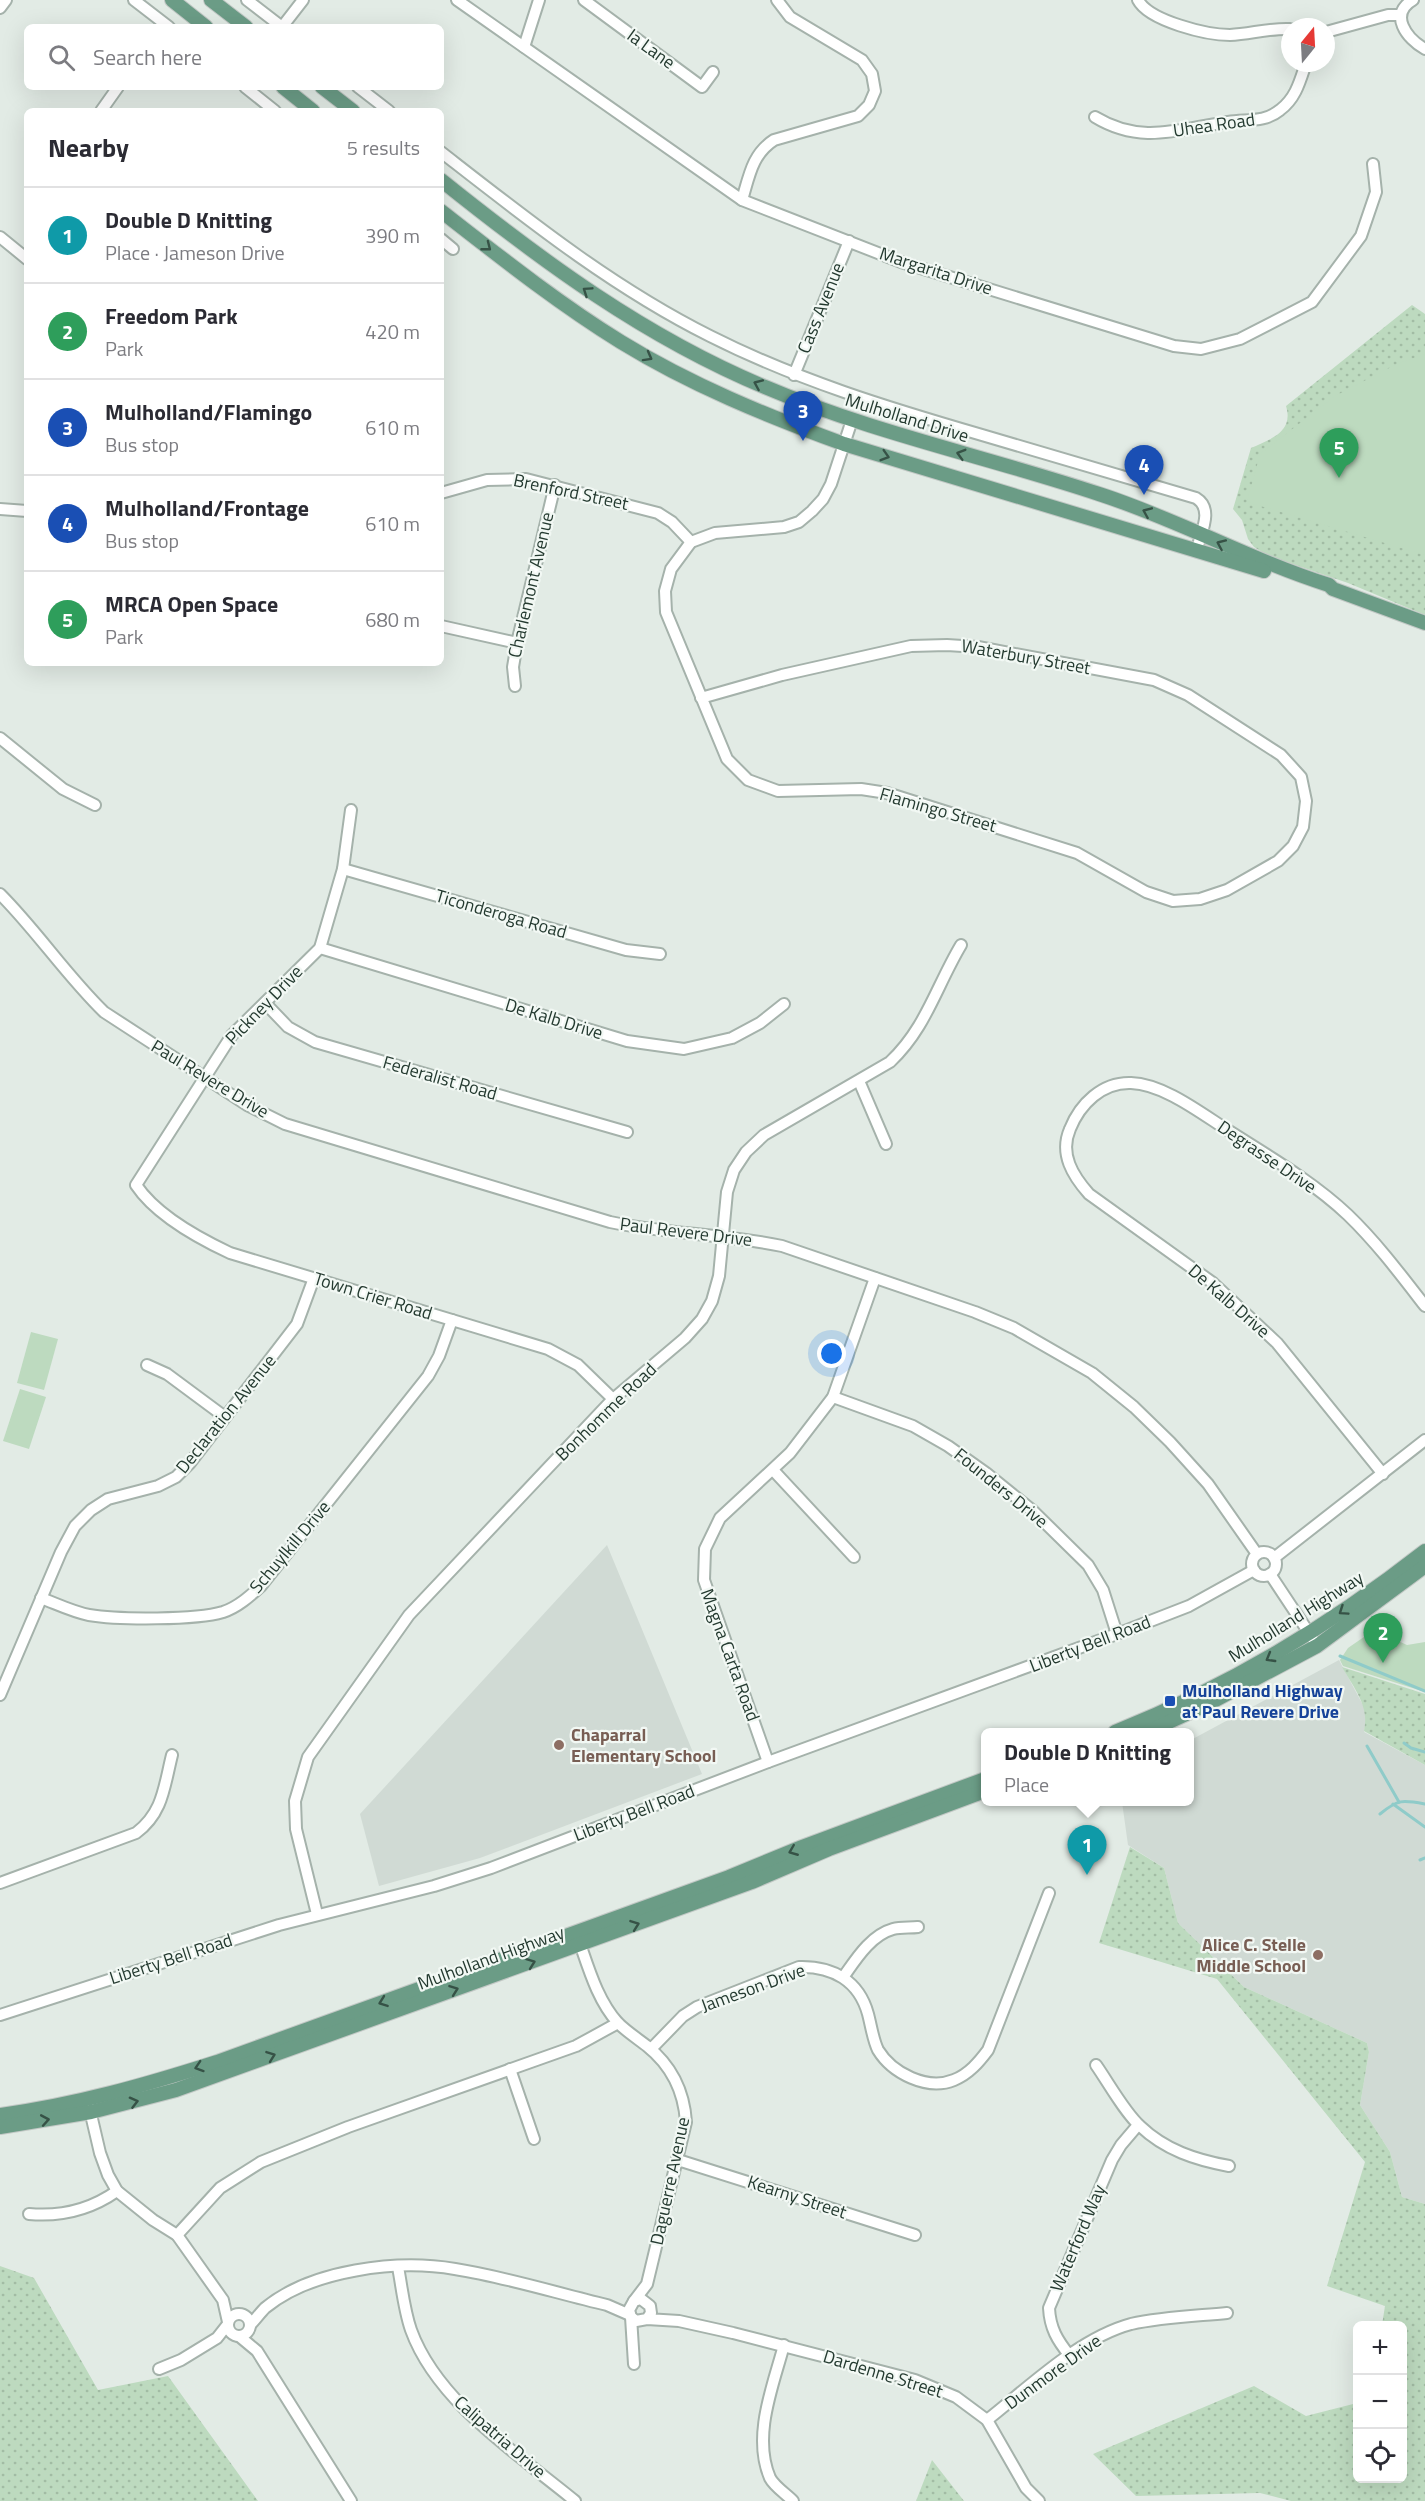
<!DOCTYPE html>
<html lang="en">
<head>
<meta charset="utf-8">
<style>
  :root { --surface:#fff; --page:#f2f2f3; --text:#2b2b33; --muted:#7c7c81; --line:#e1e1e2; --accent:#e46e66 }
  body { margin:0; font-family:"Titillium Web",sans-serif; background:var(--page); color:var(--text) }
  .controls { position:absolute; right:18px; bottom:18px; display:grid; overflow:hidden; border-radius:9px; box-shadow:0 6px 24px #0002 }
  .controls button { width:54px; height:54px; display:grid; place-items:center; padding:0; border:0; border-bottom:2px solid var(--line); background:var(--surface); color:var(--text); font:30px sans-serif }
  .compass { position:absolute; left:1281px; top:18px; width:54px; height:54px; border-radius:50%; background:var(--surface); box-shadow:0 6px 24px #0002; rotate:18deg }
  .you { position:absolute; left:832px; top:1354px; width:21px; height:21px; margin:-15px; border:4px solid #fff; border-radius:50%; background:#1a73e8; box-shadow:0 0 0 9px #1a73e833 }
  .badge { display:grid; place-items:center; width:39px; height:39px; border-radius:50%; background:var(--accent); color:#fff; font-size:20px; font-weight:700 }
  .pin { position:absolute; translate:-50% -50px; filter:drop-shadow(0 2px 3px #0008) }
  .pin::after { content:''; position:absolute; top:32px; width:21px; height:18px; background:inherit; clip-path:polygon(0 0,100% 0,50% 100%) }
  .popup { position:absolute; left:981px; top:1728px; width:213px; height:78px; box-sizing:border-box; display:grid; place-content:center; border-radius:9px; background:var(--surface); filter:drop-shadow(0 2px 4px #0005); font-size:20px; white-space:nowrap; color:var(--muted) }
  .popup b { font-size:22px; color:var(--text) }
  .popup::after { content:''; position:absolute; left:50%; top:100%; margin-left:-12px; border:12px solid transparent; border-top-color:var(--surface) }
  .list { margin:0; padding:0; list-style:none }
  h2 { display:flex; justify-content:space-between; align-items:center; height:78px; margin:0; padding:0 24px; font-size:26px }
  h2 small { font-size:20px; font-weight:400; color:var(--muted) }
  .list li { display:grid; grid-template-columns:39px 1fr auto; gap:18px; align-items:center; box-sizing:border-box; height:96px; padding:0 24px; border-top:2px solid var(--line) }
  .list b { display:block; font-size:22px; white-space:nowrap }
  .list p { margin:0; font-size:20px; white-space:nowrap; color:var(--muted) }
  .list em { font-size:20px; font-style:normal; color:var(--muted) }
  .icon { flex:none; width:33px; height:33px; fill:none; stroke:currentColor; stroke-width:2; stroke-linecap:round; stroke-linejoin:round }
  .map { position:relative; flex:none; width:1425px; height:2501px; overflow:hidden }
  .search { position:absolute; background:var(--surface); box-shadow:0 6px 24px #0002; left:24px; top:24px; width:420px; height:66px; display:flex; align-items:center; gap:15px; box-sizing:border-box; padding:0 21px; border-radius:9px; color:var(--muted); font-size:22px }
  .panel { position:absolute; background:var(--surface); box-shadow:0 6px 24px #0002; left:24px; top:108px; width:420px; height:558px; border-radius:9px }
  .map>svg:first-child { display:block }
  .built { fill:#d0dad4 }
  .grass { fill:url(#grass-dots) }
  .green { fill:#bddabf }
  .lines { fill:none; stroke-linecap:round; stroke-linejoin:round }
  .stream { stroke:#8fcbc9; stroke-width:3 }
  .minor-casing { stroke:#a5b2ab; stroke-width:14 }
  .major-casing { stroke:#c2c8c5; stroke-width:16 }
  .minor { stroke:#fff; stroke-width:10 }
  .major { stroke:#6b9c86; stroke-width:14 }
  .oneway { stroke:#365246 }
  .transit-dot { fill:#1a4fb4; stroke:#f2f8f4; stroke-width:2 }
  .education-dot { fill:#8d6e63; stroke:#f2f8f4; stroke-width:2 }
  .labels { text-anchor:middle; stroke-width:4.5; stroke-linejoin:round; paint-order:stroke }
  .street-label { font-size:18px; fill:#243a30; stroke:#f2f8f4 }
  .transit-label { font-size:18px; font-weight:bold; fill:#164399; stroke:#f2f8f4; text-anchor:start }
  .education-label { font-size:18px; font-weight:bold; fill:#785e54; stroke:#f2f8f4; text-anchor:start }
</style>
</head>
<body>
<div class="map">
<svg width="1425" height="2501" viewBox="0 0 1425 2501">
  <defs>
    <pattern id="grass-dots" width="8" height="8" patternUnits="userSpaceOnUse" patternTransform="scale(1.5)"><rect width="8" height="8" fill="#bddabf"/><path d="M2 2h.1M6 6h.1" fill="none" stroke="#a2bca4" stroke-width="1.8" stroke-linecap="round"/></pattern>
  </defs>
  <rect width="100%" height="100%" fill="#e2ebe5"/>
  <g class="built">
    <polygon points="607,1545 702,1774 480,1858 379,1886 360,1814"/>
    <polygon points="1339,1660 1365,1709 1367,1718 1364,1732 1425,1765 1425,2204 1402,2197 1390,2152 1360,2105 1369,2052 1367,2043 1244,1987 1178,1923 1164,1868 1128,1845 1122,1802 1189,1802 1189,1741"/>
  </g>
  <g class="grass">
    <path d="M 1412,305 L 1425,314 L 1425,615 L 1348,583 L 1269,556 L 1254,547 L 1248,539 L 1242,520 L 1233,509 L 1251,448 C 1271,439 1294,432 1286,406 Z"/>
    <path d="M 1342,1667 L 1425,1694 L 1425,1765 L 1364,1731 C 1370,1707 1354,1688 1342,1667 Z"/>
    <polygon points="1130,1847 1164,1868 1178,1923 1244,1987 1367,2043 1369,2052 1360,2105 1390,2152 1402,2197 1425,2204 1425,2501 1291,2501 1260,2493 1136,2496 1093,2454 1254,2386 1306,2416 1357,2403 1358,2478 1402,2478 1402,2326 1382,2325 1385,2306 1327,2286 1365,2162 1217,1979 1099,1943"/>
    <polygon points="0,2266 34,2278 98,2390 168,2376 258,2501 0,2501"/>
    <polygon points="932,2460 964,2501 916,2501"/>
  </g>
  <g class="green">
    <polygon points="1425,354 1425,555 1247,502 1260,454 1335,396 1397,364"/>
    <polygon points="31,1332 58,1339 44,1390 17,1383"/>
    <polygon points="20,1389 46,1397 29,1449 3,1441"/>
    <polygon points="1374,1630 1407,1645 1425,1642 1425,1692 1343,1666 1340,1660 1348,1648"/>
  </g>
  <g class="lines">
    <g class="stream">
      <polyline points="1340,1656 1425,1691"/>
      <polyline points="1404,1743 1411,1748 1425,1752"/>
      <polyline points="1367,1746 1399,1802"/>
      <polyline points="1393,1804 1425,1827"/>
      <path d="M 1380,1814 C 1398,1799 1403,1800 1425,1804"/>
      <polyline points="1420,1860 1425,1858"/>
    </g>
    <defs>
      <g id="minor">
        <polyline points="134,0 169,27"/>
        <polyline points="247,0 282,27"/>
        <polyline points="457,0 742,200 901,262 1174,346 1201,349 1240,339 1312,302 1361,236 1376,192 1373,164"/>
        <polyline points="584,0 702,87 713,72"/>
        <path d="M 1138,0 C 1149,21 1207,35 1230,35 C 1250,34 1270,28 1290,29"/>
        <path d="M 1413,0 C 1388,14 1407,39 1425,49"/>
        <polyline points="0,8 6,0"/>
        <polyline points="282,27 303,0"/>
        <polyline points="1326,32 1388,15 1401,15"/>
        <polyline points="524,47 539,0"/>
        <polyline points="245,87 275,111"/>
        <polyline points="358,87 389,111"/>
        <polyline points="101,111 118,87"/>
        <path d="M 1095,117 C 1141,145 1179,129 1228,122 C 1247,119 1264,123 1280,110 C 1296,98 1300,81 1306,63"/>
        <path d="M 441,152 C 527,219 612,287 710,336 C 797,380 889,408 982,435 C 1054,456 1125,477 1196,498 C 1214,509 1201,532 1197,549"/>
        <path d="M 742,200 C 749,177 752,154 774,140 L 858,116 L 869,105 L 875,91 L 872,74 L 862,60 L 790,17 L 777,0"/>
        <polyline points="0,237 27,259"/>
        <polyline points="441,239 453,249"/>
        <polyline points="794,375 849,241"/>
        <polyline points="441,493 487,480 526,479 658,513 672,522 691,542"/>
        <polyline points="0,509 27,511"/>
        <polyline points="441,626 517,643"/>
        <polyline points="515,686 513,667 517,643 555,485"/>
        <polyline points="701,698 782,675 911,646 947,645 978,647 1154,680 1188,695 1281,755 1301,777 1306,801 1303,827 1293,846 1278,861 1227,890 1200,899 1173,901 1146,892 1077,853 887,793 861,789 778,791 748,780 727,759 666,612 665,591 671,569 691,542 715,533 784,527 799,522 812,511 823,499 831,484 852,420"/>
        <polyline points="0,738 63,789 95,805"/>
        <path d="M 351,810 L 343,869 L 320,948 L 232,1035 L 136,1185 C 156,1215 198,1238 230,1253 L 548,1349 L 578,1365 L 613,1399"/>
        <polyline points="343,869 626,950 660,954"/>
        <path d="M 0,894 C 37,931 66,975 104,1012 L 247,1105 L 285,1124 L 610,1222 C 667,1234 725,1234 782,1246 L 975,1312 L 1014,1328 L 1092,1373 L 1134,1407 L 1170,1442 L 1208,1484 L 1257,1554"/>
        <polyline points="320,948 627,1041 684,1049 732,1038 760,1023 784,1004"/>
        <polyline points="265,1003 288,1027 315,1042 627,1132"/>
        <polyline points="859,1081 886,1144"/>
        <polyline points="147,1365 167,1374 225,1417"/>
        <polyline points="833,1397 913,1426 948,1446 986,1473 1033,1511 1088,1565 1103,1590 1117,1634"/>
        <polyline points="773,1470 854,1557"/>
        <path d="M 1383,1474 L 1277,1343 L 1213,1283 L 1089,1194 C 1073,1176 1059,1154 1070,1129 C 1080,1104 1102,1082 1131,1083 C 1164,1084 1202,1114 1229,1131 C 1270,1157 1313,1182 1348,1215 C 1377,1243 1401,1275 1425,1306"/>
        <circle cx="1264" cy="1564" r="12"/>
        <polyline points="1274,1558 1425,1440"/>
        <polyline points="1270,1574 1313,1639"/>
        <path d="M 41,1598 C 57,1604 73,1612 89,1615 C 119,1620 196,1620 223,1612 C 238,1607 250,1596 261,1586 L 428,1376 L 439,1356 L 452,1320"/>
        <polyline points="0,1695 61,1552 75,1526 91,1510 108,1499 158,1486 176,1477 190,1463 297,1324 314,1278"/>
        <polyline points="768,1762 704,1580 705,1549 720,1518 790,1453 833,1397 875,1278"/>
        <path d="M 0,1883 L 136,1833 C 163,1813 164,1787 172,1755"/>
        <path d="M 317,1914 L 296,1829 L 295,1801 L 308,1757 L 409,1615 L 613,1399 L 685,1338 L 702,1319 L 712,1301 L 719,1276 L 727,1192 L 734,1170 L 746,1152 L 764,1135 L 890,1062 C 926,1028 936,987 961,945"/>
        <path d="M 578,1938 C 588,1966 597,2000 618,2023 C 626,2031 638,2039 647,2046 C 672,2066 684,2091 686,2122 L 647,2284 L 634,2301"/>
        <path d="M 844,1976 C 856,1959 871,1935 893,1929 C 901,1927 910,1928 918,1927"/>
        <polyline points="0,2015 279,1925 434,1886 491,1868 768,1762 1117,1634 1189,1606 1254,1570"/>
        <path d="M 651,2049 L 683,2016 L 697,2007 L 799,1967 C 833,1966 859,1981 868,2014 C 871,2025 873,2040 878,2050 C 892,2073 927,2091 954,2080 C 969,2074 979,2062 988,2050 L 1049,1893"/>
        <path d="M 1096,2065 C 1108,2082 1125,2113 1140,2126 C 1165,2150 1196,2160 1229,2166"/>
        <polyline points="510,2069 534,2139"/>
        <polyline points="89,2106 100,2153 108,2175 117,2191 153,2220 177,2235 223,2300 228,2322"/>
        <polyline points="678,2160 915,2235"/>
        <path d="M 29,2214 C 62,2217 90,2210 117,2191"/>
        <polyline points="177,2235 220,2188 261,2162 348,2127 576,2046 618,2023"/>
        <path d="M 398,2267 C 402,2288 404,2310 411,2330 C 437,2402 518,2454 575,2501"/>
        <circle cx="239" cy="2325" r="11"/>
        <polyline points="631,2317 634,2364"/>
        <polyline points="647,2319 651,2313 650,2306 641,2299 634,2301 629,2310 631,2317 636,2321 647,2319 679,2321 733,2333 915,2380 956,2397 987,2420 1026,2488 1039,2501"/>
        <path d="M 250,2325 C 255,2320 260,2313 265,2308 C 311,2270 397,2259 455,2269 C 506,2277 556,2293 607,2305 L 630,2315"/>
        <polyline points="239,2336 257,2351 351,2501"/>
        <path d="M 784,2345 C 773,2386 752,2436 770,2478 C 774,2486 786,2494 793,2501"/>
        <path d="M 1070,2356 C 1057,2340 1050,2328 1049,2308 L 1112,2160 L 1121,2145 L 1138,2125"/>
        <polyline points="159,2369 181,2360 217,2338 228,2324"/>
        <path d="M 987,2420 C 1029,2387 1079,2338 1131,2324 C 1162,2317 1195,2316 1227,2313"/>
      </g>
      <g id="major">
        <polyline points="172,0 206,27"/>
        <polyline points="211,0 246,27"/>
        <polyline points="283,87 313,111"/>
        <polyline points="322,87 353,111"/>
        <path d="M 441,180 C 542,261 645,337 765,387 C 873,433 988,457 1099,494 C 1177,519 1250,560 1329,585 L 1333,589 L 1425,623"/>
        <path d="M 441,211 C 500,257 558,303 621,342 C 691,385 767,416 844,444 L 1264,571"/>
        <path d="M 1115,1732 C 1229,1686 1328,1627 1425,1551"/>
        <polyline points="1147,1732 1204,1706 1317,1646 1425,1566"/>
        <path d="M 0,2115 C 75,2105 145,2085 217,2062 L 729,1877 L 802,1847 L 985,1779"/>
        <polyline points="0,2127 91,2112 176,2090 752,1882 829,1849 985,1791"/>
      </g>
    </defs>
    <use href="#minor" class="minor-casing"/>
    <use href="#major" class="major-casing"/>
    <use href="#minor" class="minor"/>
    <use href="#major" class="major"/>
  </g>
  <defs><path id="oneway-chevron" d="M-2-3.5L2.5 0L-2 3.5" fill="none" stroke-width="1.6" stroke-linecap="round" stroke-linejoin="round" transform="scale(1.5)"/></defs>
  <g class="oneway">
    <use href="#oneway-chevron" transform="translate(487 247) rotate(38)"/>
    <use href="#oneway-chevron" transform="translate(587 291) rotate(-146)"/>
    <use href="#oneway-chevron" transform="translate(648 357) rotate(29)"/>
    <use href="#oneway-chevron" transform="translate(758 384) rotate(-156)"/>
    <use href="#oneway-chevron" transform="translate(961 454) rotate(-164)"/>
    <use href="#oneway-chevron" transform="translate(885 456) rotate(17)"/>
    <use href="#oneway-chevron" transform="translate(1147 512) rotate(-157)"/>
    <use href="#oneway-chevron" transform="translate(1221 544) rotate(-156)"/>
    <use href="#oneway-chevron" transform="translate(1343 1611) rotate(146)"/>
    <use href="#oneway-chevron" transform="translate(1270 1658) rotate(150)"/>
    <use href="#oneway-chevron" transform="translate(793 1851) rotate(158)"/>
    <use href="#oneway-chevron" transform="translate(635 1925) rotate(-20)"/>
    <use href="#oneway-chevron" transform="translate(531 1963) rotate(-20)"/>
    <use href="#oneway-chevron" transform="translate(454 1990) rotate(-20)"/>
    <use href="#oneway-chevron" transform="translate(383 2002) rotate(160)"/>
    <use href="#oneway-chevron" transform="translate(271 2056) rotate(-20)"/>
    <use href="#oneway-chevron" transform="translate(199 2067) rotate(162)"/>
    <use href="#oneway-chevron" transform="translate(134 2102) rotate(-14)"/>
    <use href="#oneway-chevron" transform="translate(45 2120) rotate(-10)"/>
  </g>
  <rect class="transit-dot" x="1164" y="1695" width="12" height="12" rx="3"/>
  <g class="education-dot">
    <circle cx="559" cy="1745" r="6"/>
    <circle cx="1318" cy="1955" r="6"/>
  </g>
  <g class="labels">
    <g class="street-label">
      <text transform="translate(651 49) rotate(36)" y="6">Ia Lane</text>
      <text transform="translate(1214 125) rotate(-8)" y="6">Uhea Road</text>
      <text transform="translate(936 271) rotate(18)" y="6">Margarita Drive</text>
      <text transform="translate(821 308) rotate(-68)" y="6">Cass Avenue</text>
      <text transform="translate(907 418) rotate(17)" y="6">Mulholland Drive</text>
      <text transform="translate(571 492) rotate(12)" y="6">Brenford Street</text>
      <text transform="translate(531 585) rotate(-77)" y="6">Charlemont Avenue</text>
      <text transform="translate(1026 657) rotate(10)" y="6">Waterbury Street</text>
      <text transform="translate(938 810) rotate(16)" y="6">Flamingo Street</text>
      <text transform="translate(501 914) rotate(16)" y="6">Ticonderoga Road</text>
      <text transform="translate(264 1005) rotate(-46)" y="6">Pickney Drive</text>
      <text transform="translate(554 1019) rotate(17)" y="6">De Kalb Drive</text>
      <text transform="translate(440 1078) rotate(16)" y="6">Federalist Road</text>
      <text transform="translate(210 1079) rotate(31)" y="6">Paul Revere Drive</text>
      <text transform="translate(1267 1157) rotate(34)" y="6">Degrasse Drive</text>
      <text transform="translate(686 1232) rotate(7)" y="6">Paul Revere Drive</text>
      <text transform="translate(373 1296) rotate(17)" y="6">Town Crier Road</text>
      <text transform="translate(1229 1301) rotate(41)" y="6">De Kalb Drive</text>
      <text transform="translate(606 1412) rotate(-44)" y="6">Bonhomme Road</text>
      <text transform="translate(226 1414) rotate(-51)" y="6">Declaration Avenue</text>
      <text transform="translate(1001 1488) rotate(39)" y="6">Founders Drive</text>
      <text transform="translate(290 1547) rotate(-50)" y="6">Schuylkill Drive</text>
      <text transform="translate(1296 1617) rotate(-32)" y="6">Mulholland Highway</text>
      <text transform="translate(1090 1644) rotate(-21)" y="6">Liberty Bell Road</text>
      <text transform="translate(730 1655) rotate(70)" y="6">Magna Carta Road</text>
      <text transform="translate(634 1813) rotate(-21)" y="6">Liberty Bell Road</text>
      <text transform="translate(491 1958) rotate(-20)" y="6">Mulholland Highway</text>
      <text transform="translate(171 1959) rotate(-18)" y="6">Liberty Bell Road</text>
      <text transform="translate(753 1988) rotate(-20)" y="6">Jameson Drive</text>
      <text transform="translate(670 2181) rotate(-78)" y="6">Daguerre Avenue</text>
      <text transform="translate(797 2197) rotate(18)" y="6">Kearny Street</text>
      <text transform="translate(1078 2238) rotate(-67)" y="6">Waterford Way</text>
      <text transform="translate(1053 2372) rotate(-36)" y="6">Dunmore Drive</text>
      <text transform="translate(883 2374) rotate(17)" y="6">Dardenne Street</text>
      <text transform="translate(500 2437) rotate(41)" y="6">Calipatria Drive</text>
    </g>
    <g class="transit-label">
      <text x="1182" y="1697">Mulholland Highway<tspan x="1182" dy="21">at Paul Revere Drive</tspan></text>
    </g>
    <g class="education-label">
      <text x="571" y="1741">Chaparral<tspan x="571" dy="21">Elementary School</tspan></text>
      <text x="1306" y="1951" text-anchor="end">Alice C. Stelle<tspan x="1306" dy="21">Middle School</tspan></text>
    </g>
  </g>
</svg>
<div class="controls">
<button>+</button>
<button>−</button>
<button><svg class="icon" aria-label="locate" viewBox="0 0 24 24"><circle cx="12" cy="12" r="6"/><path d="M12 2v4M12 18v4M2 12h4M18 12h4"/></svg></button>
</div>
<svg class="compass" viewBox="-18 -18 36 36"><path d="M0-13l5 13h-10z" fill="#e53935"/><path d="M0 13l5-13h-10z" fill="#7c7c81"/></svg>
<div class="you"></div>
<div class="pin badge" style="left:1087px;top:1875px;background:#0f9aa8">1</div>
<div class="popup"><b>Double D Knitting</b>Place</div>
<div class="pin badge" style="left:1383px;top:1663px;background:#2e9e5b">2</div>
<div class="pin badge" style="left:803px;top:441px;background:#1a4fb4">3</div>
<div class="pin badge" style="left:1144px;top:495px;background:#1a4fb4">4</div>
<div class="pin badge" style="left:1339px;top:478px;background:#2e9e5b">5</div>
<div class="search"><svg class="icon" aria-label="search" viewBox="0 0 24 24"><circle cx="10" cy="10" r="6"/><path d="M15 15l6 6"/></svg>Search here</div>
<section class="panel">
<h2>Nearby<small>5 results</small></h2>
<ul class="list">
<li><span class="badge" style="background:#0f9aa8">1</span><div><b>Double D Knitting</b><p>Place · Jameson Drive</p></div><em>390 m</em></li>
<li><span class="badge" style="background:#2e9e5b">2</span><div><b>Freedom Park</b><p>Park</p></div><em>420 m</em></li>
<li><span class="badge" style="background:#1a4fb4">3</span><div><b>Mulholland/Flamingo</b><p>Bus stop</p></div><em>610 m</em></li>
<li><span class="badge" style="background:#1a4fb4">4</span><div><b>Mulholland/Frontage</b><p>Bus stop</p></div><em>610 m</em></li>
<li><span class="badge" style="background:#2e9e5b">5</span><div><b>MRCA Open Space</b><p>Park</p></div><em>680 m</em></li>
</ul>
</section>
</div>
</body>
</html>
